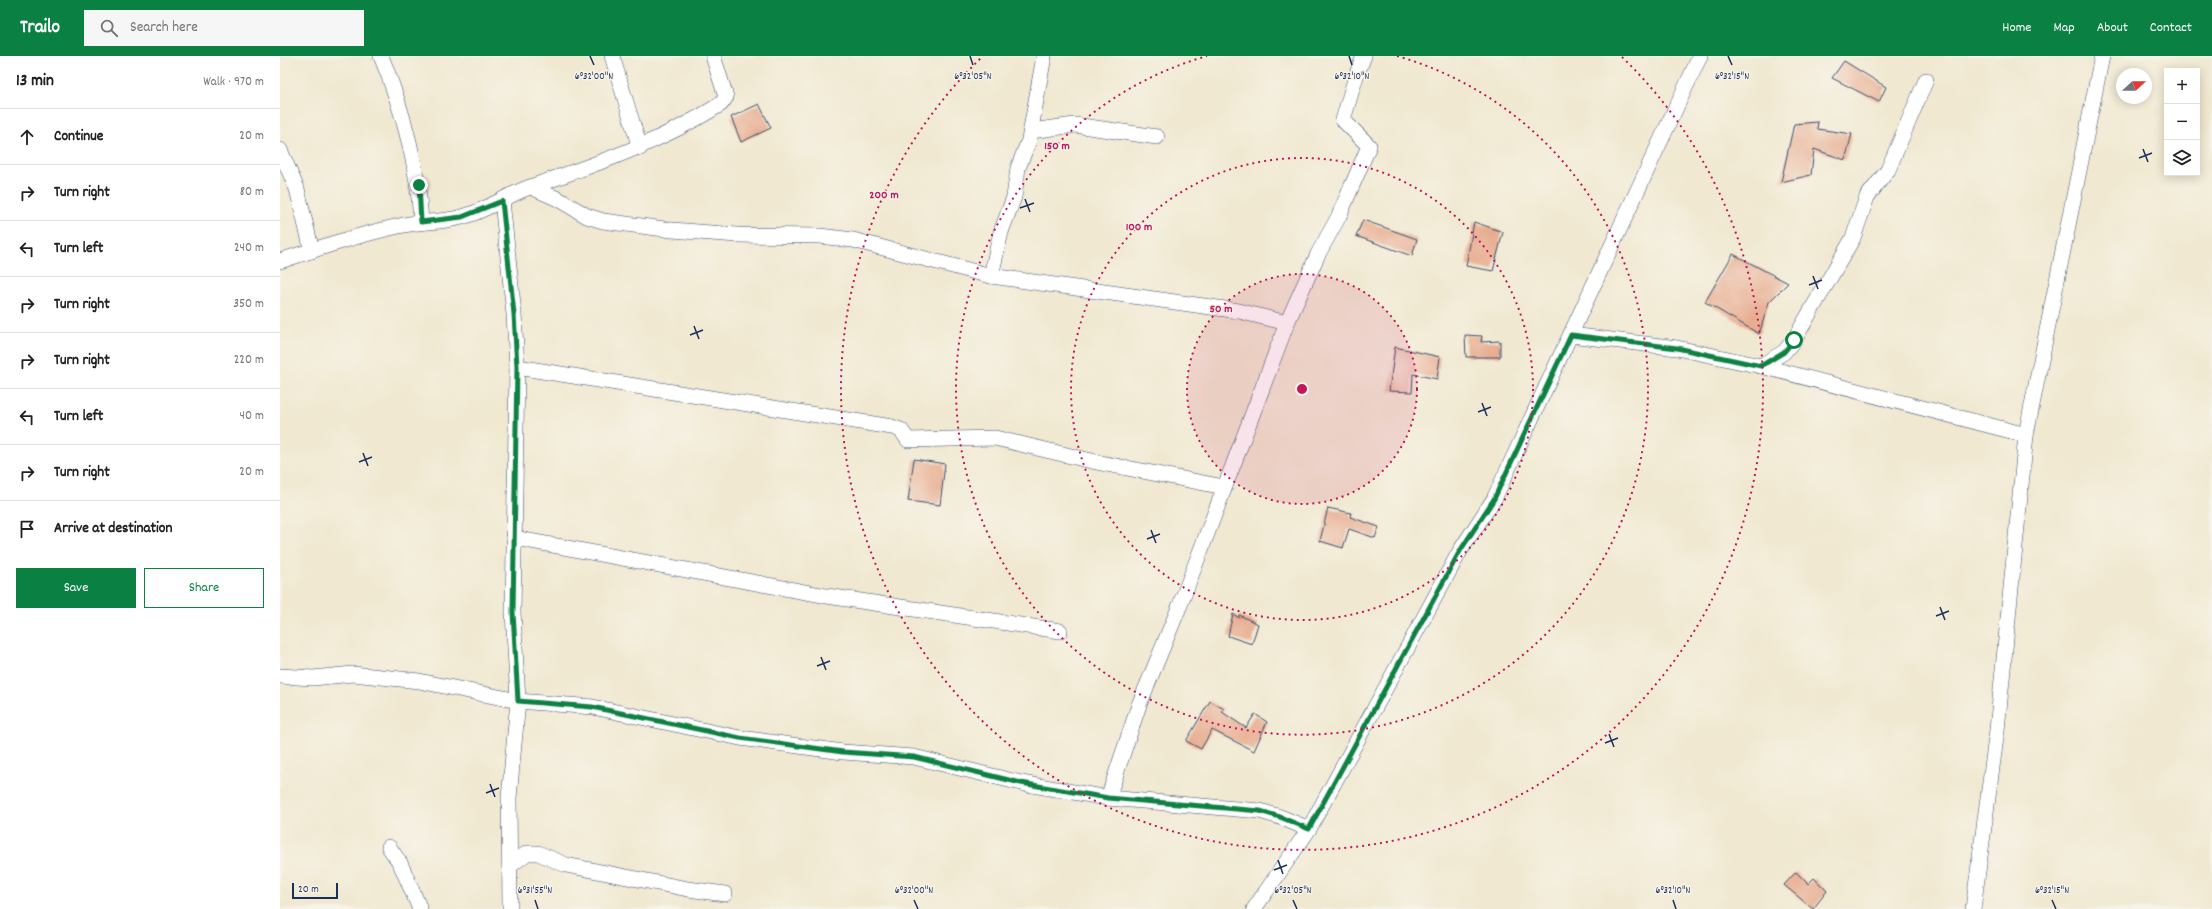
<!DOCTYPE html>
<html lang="en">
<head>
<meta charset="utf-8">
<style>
  :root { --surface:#fff; --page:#f6f6f6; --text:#202124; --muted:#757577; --line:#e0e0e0; --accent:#0b8043 }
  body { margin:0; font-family:Dekko,sans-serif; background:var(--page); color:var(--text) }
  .controls { position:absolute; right:12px; top:12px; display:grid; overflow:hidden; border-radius:0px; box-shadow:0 2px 10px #0003 }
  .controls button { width:36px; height:36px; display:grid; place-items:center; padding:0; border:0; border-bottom:1px solid var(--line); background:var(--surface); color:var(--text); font:20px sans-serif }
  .compass { position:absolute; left:1836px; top:12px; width:36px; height:36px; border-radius:50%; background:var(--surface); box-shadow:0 2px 10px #0003; rotate:69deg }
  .scale { position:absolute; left:12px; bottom:10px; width:46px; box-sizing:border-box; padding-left:4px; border:2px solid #1b2f5e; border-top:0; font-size:11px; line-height:14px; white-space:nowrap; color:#1b2f5e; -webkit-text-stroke:3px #f7f3e8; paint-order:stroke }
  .stop { position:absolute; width:12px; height:12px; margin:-9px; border:3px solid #0b8043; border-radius:50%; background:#fff }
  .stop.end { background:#0b8043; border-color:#fff; box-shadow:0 1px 4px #0008 }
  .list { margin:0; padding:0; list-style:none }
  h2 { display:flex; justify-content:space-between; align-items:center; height:52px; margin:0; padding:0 16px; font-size:17px }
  h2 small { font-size:13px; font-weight:400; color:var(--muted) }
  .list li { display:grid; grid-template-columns:26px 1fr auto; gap:12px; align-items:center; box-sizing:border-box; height:56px; padding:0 16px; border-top:1px solid var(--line) }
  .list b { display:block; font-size:15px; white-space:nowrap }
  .list em { font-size:13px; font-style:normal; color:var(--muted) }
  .actions { display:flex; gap:8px; padding:12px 16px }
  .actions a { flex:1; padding:9px 0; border:1px solid var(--accent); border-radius:0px; text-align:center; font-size:14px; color:var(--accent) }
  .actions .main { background:var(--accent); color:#fff }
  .icon { flex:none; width:22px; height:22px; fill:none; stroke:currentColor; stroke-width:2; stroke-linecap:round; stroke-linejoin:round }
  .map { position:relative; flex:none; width:1932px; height:853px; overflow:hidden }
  header { display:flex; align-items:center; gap:24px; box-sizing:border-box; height:56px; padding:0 20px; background:var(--accent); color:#fff }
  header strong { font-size:19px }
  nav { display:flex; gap:22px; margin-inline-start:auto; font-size:14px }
  .search { width:280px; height:36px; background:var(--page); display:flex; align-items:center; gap:10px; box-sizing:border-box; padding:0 14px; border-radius:0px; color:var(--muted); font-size:15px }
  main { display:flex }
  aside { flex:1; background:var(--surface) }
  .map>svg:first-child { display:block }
  .building { fill:#e7ab8e }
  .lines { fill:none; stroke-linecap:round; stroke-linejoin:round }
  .street-casing { stroke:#3b4b6f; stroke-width:16 }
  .street { stroke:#fff; stroke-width:15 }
  .route { stroke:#0b8043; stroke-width:5 }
  .ticks { fill:none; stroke:#1b2f5e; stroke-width:1.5 }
  .ring { fill:none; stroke:#c2185b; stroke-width:2; stroke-dasharray:2 4 }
  .ticks-label { font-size:10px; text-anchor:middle; fill:#1b2f5e; stroke:#f7f3e8; stroke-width:3; stroke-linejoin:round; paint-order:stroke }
  .centre { fill:#c2185b; stroke:#f7f3e8; stroke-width:2 }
  .ring-label { font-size:12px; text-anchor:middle; font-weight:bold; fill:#c2185b; stroke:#f7f3e8; stroke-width:3; stroke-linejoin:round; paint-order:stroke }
</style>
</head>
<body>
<header>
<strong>Trailo</strong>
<div class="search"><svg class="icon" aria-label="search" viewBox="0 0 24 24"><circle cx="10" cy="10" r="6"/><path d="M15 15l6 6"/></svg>Search here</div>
<nav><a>Home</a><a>Map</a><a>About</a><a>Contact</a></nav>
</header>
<main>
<aside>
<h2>13 min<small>Walk · 970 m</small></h2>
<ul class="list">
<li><svg class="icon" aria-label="ahead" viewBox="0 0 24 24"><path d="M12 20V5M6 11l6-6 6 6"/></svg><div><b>Continue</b></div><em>20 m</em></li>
<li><svg class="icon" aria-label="right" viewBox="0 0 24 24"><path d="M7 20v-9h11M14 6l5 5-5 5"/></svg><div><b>Turn right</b></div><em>80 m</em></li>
<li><svg class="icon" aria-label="left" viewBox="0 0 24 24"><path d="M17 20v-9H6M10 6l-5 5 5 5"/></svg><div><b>Turn left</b></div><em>240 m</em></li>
<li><svg class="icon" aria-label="right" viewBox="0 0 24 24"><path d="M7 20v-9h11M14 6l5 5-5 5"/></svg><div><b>Turn right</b></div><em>350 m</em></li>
<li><svg class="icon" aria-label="right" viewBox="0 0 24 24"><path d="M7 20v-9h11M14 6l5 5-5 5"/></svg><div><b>Turn right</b></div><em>220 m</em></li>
<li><svg class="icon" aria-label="left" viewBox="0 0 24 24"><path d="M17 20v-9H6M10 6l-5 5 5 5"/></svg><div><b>Turn left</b></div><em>40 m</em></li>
<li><svg class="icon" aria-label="right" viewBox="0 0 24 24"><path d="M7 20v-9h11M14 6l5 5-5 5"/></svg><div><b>Turn right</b></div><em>20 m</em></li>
<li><svg class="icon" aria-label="arrive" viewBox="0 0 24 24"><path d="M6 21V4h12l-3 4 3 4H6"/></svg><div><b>Arrive at destination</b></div></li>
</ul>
<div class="actions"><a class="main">Save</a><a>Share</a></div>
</aside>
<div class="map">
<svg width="1932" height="853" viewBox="0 0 1932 853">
  <rect width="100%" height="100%" fill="#f7f3e8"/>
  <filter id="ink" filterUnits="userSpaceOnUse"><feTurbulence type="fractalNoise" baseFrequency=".025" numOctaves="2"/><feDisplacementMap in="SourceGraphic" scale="8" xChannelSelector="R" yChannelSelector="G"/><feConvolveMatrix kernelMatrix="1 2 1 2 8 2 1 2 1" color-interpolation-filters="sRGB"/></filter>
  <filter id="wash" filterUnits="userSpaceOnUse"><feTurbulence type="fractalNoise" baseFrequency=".012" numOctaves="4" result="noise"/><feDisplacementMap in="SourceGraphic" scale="16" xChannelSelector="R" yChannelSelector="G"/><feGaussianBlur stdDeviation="0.9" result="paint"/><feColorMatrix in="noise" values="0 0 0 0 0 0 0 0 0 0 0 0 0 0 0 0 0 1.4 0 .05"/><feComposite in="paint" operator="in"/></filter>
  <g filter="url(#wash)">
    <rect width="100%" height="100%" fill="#f0e8d0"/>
    <g id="blocks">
      <g class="building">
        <polygon points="1564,5 1606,31 1599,46 1552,22"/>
        <polygon points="479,48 491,72 461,86 451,61"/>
        <polygon points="1538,66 1537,73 1572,78 1565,104 1534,93 1531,119 1501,126 1514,68"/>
        <polygon points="1083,164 1137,183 1132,200 1076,180"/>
        <polygon points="1194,166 1223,176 1213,215 1186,210"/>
        <polygon points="1453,198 1508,227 1489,246 1479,278 1425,246"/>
        <polygon points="1185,279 1202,280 1201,286 1220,285 1220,301 1186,301"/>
        <polygon points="1115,291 1160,301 1157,323 1133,318 1132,336 1109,335"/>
        <polygon points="634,403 665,408 660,449 628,445"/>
        <polygon points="1048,452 1071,457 1070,461 1099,471 1095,482 1069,473 1063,492 1040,485"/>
        <polygon points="953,558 959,562 959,559 978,568 972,588 948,580"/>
        <polygon points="930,645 944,653 942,656 966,672 975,658 987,666 974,695 932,674 921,693 906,685"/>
        <polygon points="1516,816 1528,828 1534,822 1547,835 1533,853 1504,829"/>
      </g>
    </g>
  </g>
  <g filter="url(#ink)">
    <use href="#blocks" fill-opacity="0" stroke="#3b4b6f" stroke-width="1"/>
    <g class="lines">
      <defs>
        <g id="street">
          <path d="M 101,0 C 123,54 138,107 141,166"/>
          <polyline points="332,0 360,92"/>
          <polyline points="751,75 795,69 877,81"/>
          <polyline points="0,94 17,133 32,195"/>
          <polyline points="251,131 278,143 307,160 323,165 392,174 457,179 540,180 573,184 711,220 959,255 1007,267"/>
          <polyline points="222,145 234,258 237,311 233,556 238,645 229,742 230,853"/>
          <path d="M 0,205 C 39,192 78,179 119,170 C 140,165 161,167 182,161 C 206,155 227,139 250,131 C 317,108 381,86 441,48 L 446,41 L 433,0"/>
          <polyline points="711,220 721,176 734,141 738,112 749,84 764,0"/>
          <polyline points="1291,279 1397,292 1481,310 1746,379"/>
          <polyline points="1481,310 1504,296 1514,284 1573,182 1587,141 1608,114 1646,24"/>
          <polyline points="237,311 612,371 621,374 628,384 715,382 816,406 944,431"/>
          <polyline points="234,482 547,540 780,575"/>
          <polyline points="0,620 33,622 73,618 139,625 238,645 313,651 460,682 563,696 634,701 741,727 828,742 980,755 1000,761 1029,773"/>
          <polyline points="828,742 859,649 900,549 1007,267 1038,198 1059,160 1089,90 1063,64 1076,20 1084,0"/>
          <polyline points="109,791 120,807 140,853"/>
          <polyline points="230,810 247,797 258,797 286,809 408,833 445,838"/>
          <polyline points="974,853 1029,773 1180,495 1214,443 1420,0"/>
          <polyline points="1693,853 1717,674 1746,379 1822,0"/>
        </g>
      </defs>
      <use href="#street" class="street-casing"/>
      <use href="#street" class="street"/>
    </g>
  </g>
  <g class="lines" filter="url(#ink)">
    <polyline class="route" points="139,129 141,166 182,161 222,145 234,258 237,311 233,556 238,645 312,651 460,682 563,696 634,701 741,727 828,742 980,755 1000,761 1029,773 1180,495 1214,443 1291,279 1397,292 1481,310 1504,296 1514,284"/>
  </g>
  <path class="ticks" d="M 310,0 L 314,9M 690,0 L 693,9M 1069,0 L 1072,9M 1448,0 L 1452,9M 1863,93 L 1868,106M 1859,102 L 1872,97M 745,143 L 750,156M 740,152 L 754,147M 1533,220 L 1538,233M 1529,229 L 1542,224M 414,270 L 419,283M 410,279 L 423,274M 1202,347 L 1207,360M 1198,356 L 1211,351M 83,397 L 88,410M 79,406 L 92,401M 871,474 L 876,487M 867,483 L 880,478M 1660,551 L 1665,564M 1656,560 L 1669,555M 541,601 L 546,614M 537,610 L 550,605M 1329,678 L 1334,691M 1325,687 L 1338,682M 210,728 L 215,741M 206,737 L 219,732M 998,804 L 1003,818M 994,814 L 1007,809M 255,844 L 258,853M 634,844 L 638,853M 1013,844 L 1017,853M 1393,844 L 1396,853M 1772,844 L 1776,853"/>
  <circle cx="1022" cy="333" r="115" fill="#c2185b" fill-opacity=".12"/>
  <g class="ring">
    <circle cx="1022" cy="333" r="115"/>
    <circle cx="1022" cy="333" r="231"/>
    <path d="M1117 0A346 346 0 1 1 927 0"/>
    <path d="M1342 1A461 461 0 1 1 702 1"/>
  </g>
  <g class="ticks-label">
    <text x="1072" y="23">6°32'10"N</text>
    <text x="1452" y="23">6°32'15"N</text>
    <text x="314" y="23">6°32'00"N</text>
    <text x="693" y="23">6°32'05"N</text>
    <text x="255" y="837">6°31'55"N</text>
    <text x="634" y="837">6°32'00"N</text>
    <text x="1013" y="837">6°32'05"N</text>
    <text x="1393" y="837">6°32'10"N</text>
    <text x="1772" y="837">6°32'15"N</text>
  </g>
  <circle cx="1022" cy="333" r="6" class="centre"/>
  <g class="ring-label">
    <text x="777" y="93">150 m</text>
    <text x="604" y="142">200 m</text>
    <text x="859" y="174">100 m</text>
    <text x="941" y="256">50 m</text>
  </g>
</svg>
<div class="controls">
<button>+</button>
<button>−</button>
<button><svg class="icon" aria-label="layers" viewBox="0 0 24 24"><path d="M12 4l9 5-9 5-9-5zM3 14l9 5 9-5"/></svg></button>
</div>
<svg class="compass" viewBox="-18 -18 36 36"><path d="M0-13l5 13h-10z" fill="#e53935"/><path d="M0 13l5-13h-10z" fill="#757577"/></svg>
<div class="scale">20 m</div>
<div class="stop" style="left:1514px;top:284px"></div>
<div class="stop end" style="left:139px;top:129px"></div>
</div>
</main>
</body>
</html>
